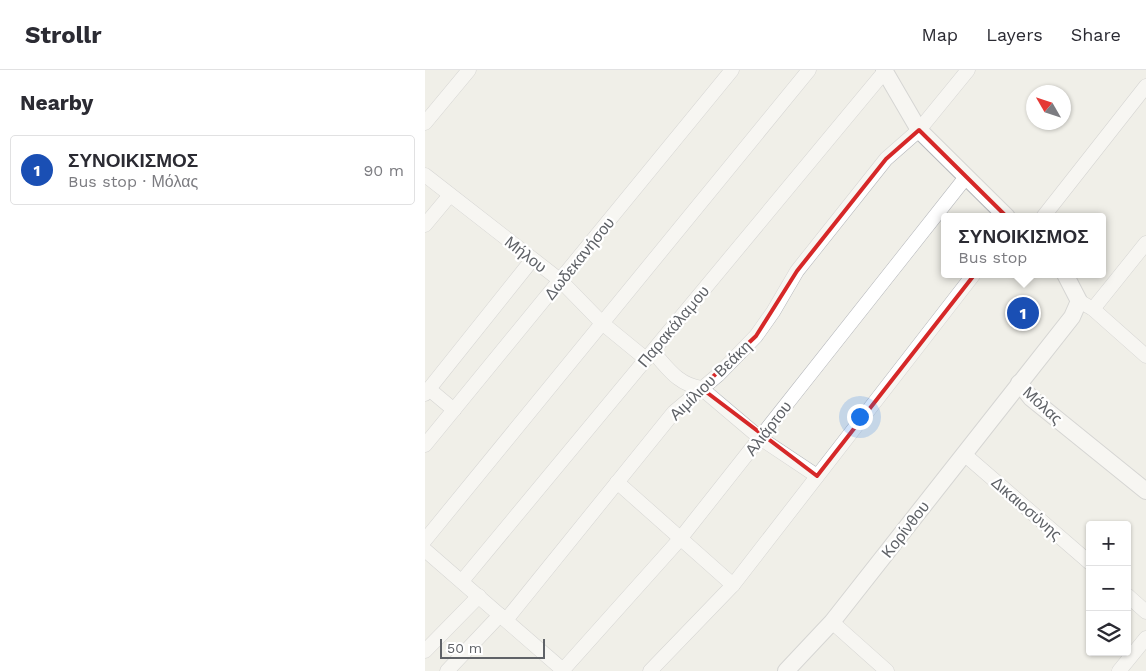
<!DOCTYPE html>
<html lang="en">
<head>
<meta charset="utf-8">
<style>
  :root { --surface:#fff; --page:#f2f2f3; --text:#2b2b33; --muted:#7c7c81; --line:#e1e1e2; --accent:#dd5541 }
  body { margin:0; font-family:"Work Sans",sans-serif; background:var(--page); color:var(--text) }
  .controls { position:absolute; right:15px; bottom:15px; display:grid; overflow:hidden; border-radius:5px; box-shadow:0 1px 4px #0004 }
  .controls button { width:45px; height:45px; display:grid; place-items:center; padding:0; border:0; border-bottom:1px solid var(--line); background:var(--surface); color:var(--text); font:25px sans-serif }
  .compass { position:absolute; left:601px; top:15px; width:45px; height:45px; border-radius:50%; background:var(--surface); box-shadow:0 1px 4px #0004; rotate:309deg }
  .scale { position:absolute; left:15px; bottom:12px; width:105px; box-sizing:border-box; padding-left:5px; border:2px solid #5f6267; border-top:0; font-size:14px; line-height:18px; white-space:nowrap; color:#5f6267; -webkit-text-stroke:4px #fff; paint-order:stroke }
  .you { position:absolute; left:434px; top:346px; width:18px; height:18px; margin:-12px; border:4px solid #fff; border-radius:50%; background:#1a73e8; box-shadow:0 0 0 8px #1a73e833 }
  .badge { display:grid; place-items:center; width:32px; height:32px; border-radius:50%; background:var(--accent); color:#fff; font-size:16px; font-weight:700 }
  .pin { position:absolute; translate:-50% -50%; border:2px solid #fff; box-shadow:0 1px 5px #0006 }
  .popup { position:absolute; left:516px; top:143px; width:165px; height:65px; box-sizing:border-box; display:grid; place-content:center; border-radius:5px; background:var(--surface); filter:drop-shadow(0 1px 4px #0005); font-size:16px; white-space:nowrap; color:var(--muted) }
  .popup b { font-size:19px; color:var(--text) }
  .popup::after { content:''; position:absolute; left:50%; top:100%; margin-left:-10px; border:10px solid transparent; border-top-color:var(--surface) }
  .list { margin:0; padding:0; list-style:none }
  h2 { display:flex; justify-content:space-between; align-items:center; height:65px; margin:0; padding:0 20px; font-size:21px }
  h2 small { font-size:16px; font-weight:400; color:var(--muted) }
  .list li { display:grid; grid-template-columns:32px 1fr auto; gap:15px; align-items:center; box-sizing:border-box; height:70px; margin:0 10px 10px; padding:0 10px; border:1px solid var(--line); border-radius:5px }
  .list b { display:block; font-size:19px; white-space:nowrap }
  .list p { margin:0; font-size:16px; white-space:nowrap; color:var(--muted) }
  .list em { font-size:16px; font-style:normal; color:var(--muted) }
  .icon { flex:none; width:28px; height:28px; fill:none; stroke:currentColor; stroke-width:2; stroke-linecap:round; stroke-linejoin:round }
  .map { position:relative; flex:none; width:721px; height:601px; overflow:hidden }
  header { display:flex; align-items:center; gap:30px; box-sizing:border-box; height:70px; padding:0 25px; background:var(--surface); border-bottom:1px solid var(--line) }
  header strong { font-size:24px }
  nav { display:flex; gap:28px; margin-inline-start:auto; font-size:18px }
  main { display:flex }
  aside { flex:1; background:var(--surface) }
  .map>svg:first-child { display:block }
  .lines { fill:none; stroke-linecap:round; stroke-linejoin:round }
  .minor-casing { stroke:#b5b7bb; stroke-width:15 }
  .tertiary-casing { stroke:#b5b7bb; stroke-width:18 }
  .minor { stroke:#fff; stroke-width:14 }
  .tertiary { stroke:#fff; stroke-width:16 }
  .marked { fill:none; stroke:#d62828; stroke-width:4; stroke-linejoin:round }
  .labels { text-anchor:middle; stroke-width:4.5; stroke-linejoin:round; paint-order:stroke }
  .street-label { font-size:16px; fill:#5f6267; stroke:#fff }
</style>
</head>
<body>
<header>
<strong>Strollr</strong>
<nav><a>Map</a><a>Layers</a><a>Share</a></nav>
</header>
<main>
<aside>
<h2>Nearby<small></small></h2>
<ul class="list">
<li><span class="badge" style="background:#1a4fb4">1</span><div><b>ΣΥΝΟΙΚΙΣΜΟΣ</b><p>Bus stop · Μόλας</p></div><em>90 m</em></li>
</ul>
</aside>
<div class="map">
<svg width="721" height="601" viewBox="0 0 721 601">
  <rect width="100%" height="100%" fill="#f0efe8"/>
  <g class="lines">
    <defs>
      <g id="minor">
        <polyline points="0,53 44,0"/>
        <polyline points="0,105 136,211 177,253 221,289"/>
        <polyline points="618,147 721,16"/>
        <polyline points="0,155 25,125"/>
        <polyline points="654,231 668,239 721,286"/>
        <polyline points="668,239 721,173"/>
        <path d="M 228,282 C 243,298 252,314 276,318 L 335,368 L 392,406"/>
        <polyline points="4,319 29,340"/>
        <polyline points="0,324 107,190"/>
        <polyline points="0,375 307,0"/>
        <polyline points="539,384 665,493"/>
        <polyline points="192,412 308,515"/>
        <polyline points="0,470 384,0"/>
        <polyline points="0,480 138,600"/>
        <polyline points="37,511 460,1"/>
        <polyline points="702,525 721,542"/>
        <polyline points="81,550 249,342 293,305 331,266 348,242 372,201 461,89 494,60 543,0"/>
        <polyline points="407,552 462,601"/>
        <polyline points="0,581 54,526"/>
        <polyline points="22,601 75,545"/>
        <polyline points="137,601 255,469 541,107"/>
        <polyline points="225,601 308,515 549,204"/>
        <polyline points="694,601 721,568"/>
      </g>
      <g id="tertiary">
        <polyline points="459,0 494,60 582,147"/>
        <polyline points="594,313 606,328 721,421"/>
        <polyline points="361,601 407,552 647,247 654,231 640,204"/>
      </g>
    </defs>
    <use href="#minor" class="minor-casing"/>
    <use href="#tertiary" class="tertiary-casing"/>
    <use href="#minor" class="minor"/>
    <use href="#tertiary" class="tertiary"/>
  </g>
  <path d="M0 0H721V601H0ZM 494,60 L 589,154 L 392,406 L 276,318 L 331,266 L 372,201 L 461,89 Z" fill="#f0efe8" fill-opacity=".55" fill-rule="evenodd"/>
  <path class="marked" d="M 494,60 L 589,154 L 392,406 L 276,318 L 331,266 L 372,201 L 461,89 Z"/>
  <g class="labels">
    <g class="street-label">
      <text transform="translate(101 184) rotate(38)" y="6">Μήλου</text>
      <text transform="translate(154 188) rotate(-51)" y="6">Δωδεκανήσου</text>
      <text transform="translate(248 256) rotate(-50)" y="6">Παρακάλαμου</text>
      <text transform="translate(285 310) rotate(-44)" y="6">Αιμίλιου Βεάκη</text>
      <text transform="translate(618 335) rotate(42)" y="6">Μόλας</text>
      <text transform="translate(343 358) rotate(-52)" y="6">Αλιάρτου</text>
      <text transform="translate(602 438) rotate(41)" y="6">Δικαιοσύνης</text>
      <text transform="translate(480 459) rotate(-52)" y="6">Κορίνθου</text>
    </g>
  </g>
</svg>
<div class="controls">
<button>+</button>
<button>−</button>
<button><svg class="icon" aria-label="layers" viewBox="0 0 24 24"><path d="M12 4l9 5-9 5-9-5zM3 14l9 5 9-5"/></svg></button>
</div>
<svg class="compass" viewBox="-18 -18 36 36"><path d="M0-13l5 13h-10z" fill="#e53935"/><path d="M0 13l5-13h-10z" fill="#7c7c81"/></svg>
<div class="scale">50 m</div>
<div class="you"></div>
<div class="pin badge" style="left:598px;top:243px;background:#1a4fb4">1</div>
<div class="popup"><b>ΣΥΝΟΙΚΙΣΜΟΣ</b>Bus stop</div>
</div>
</main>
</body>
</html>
